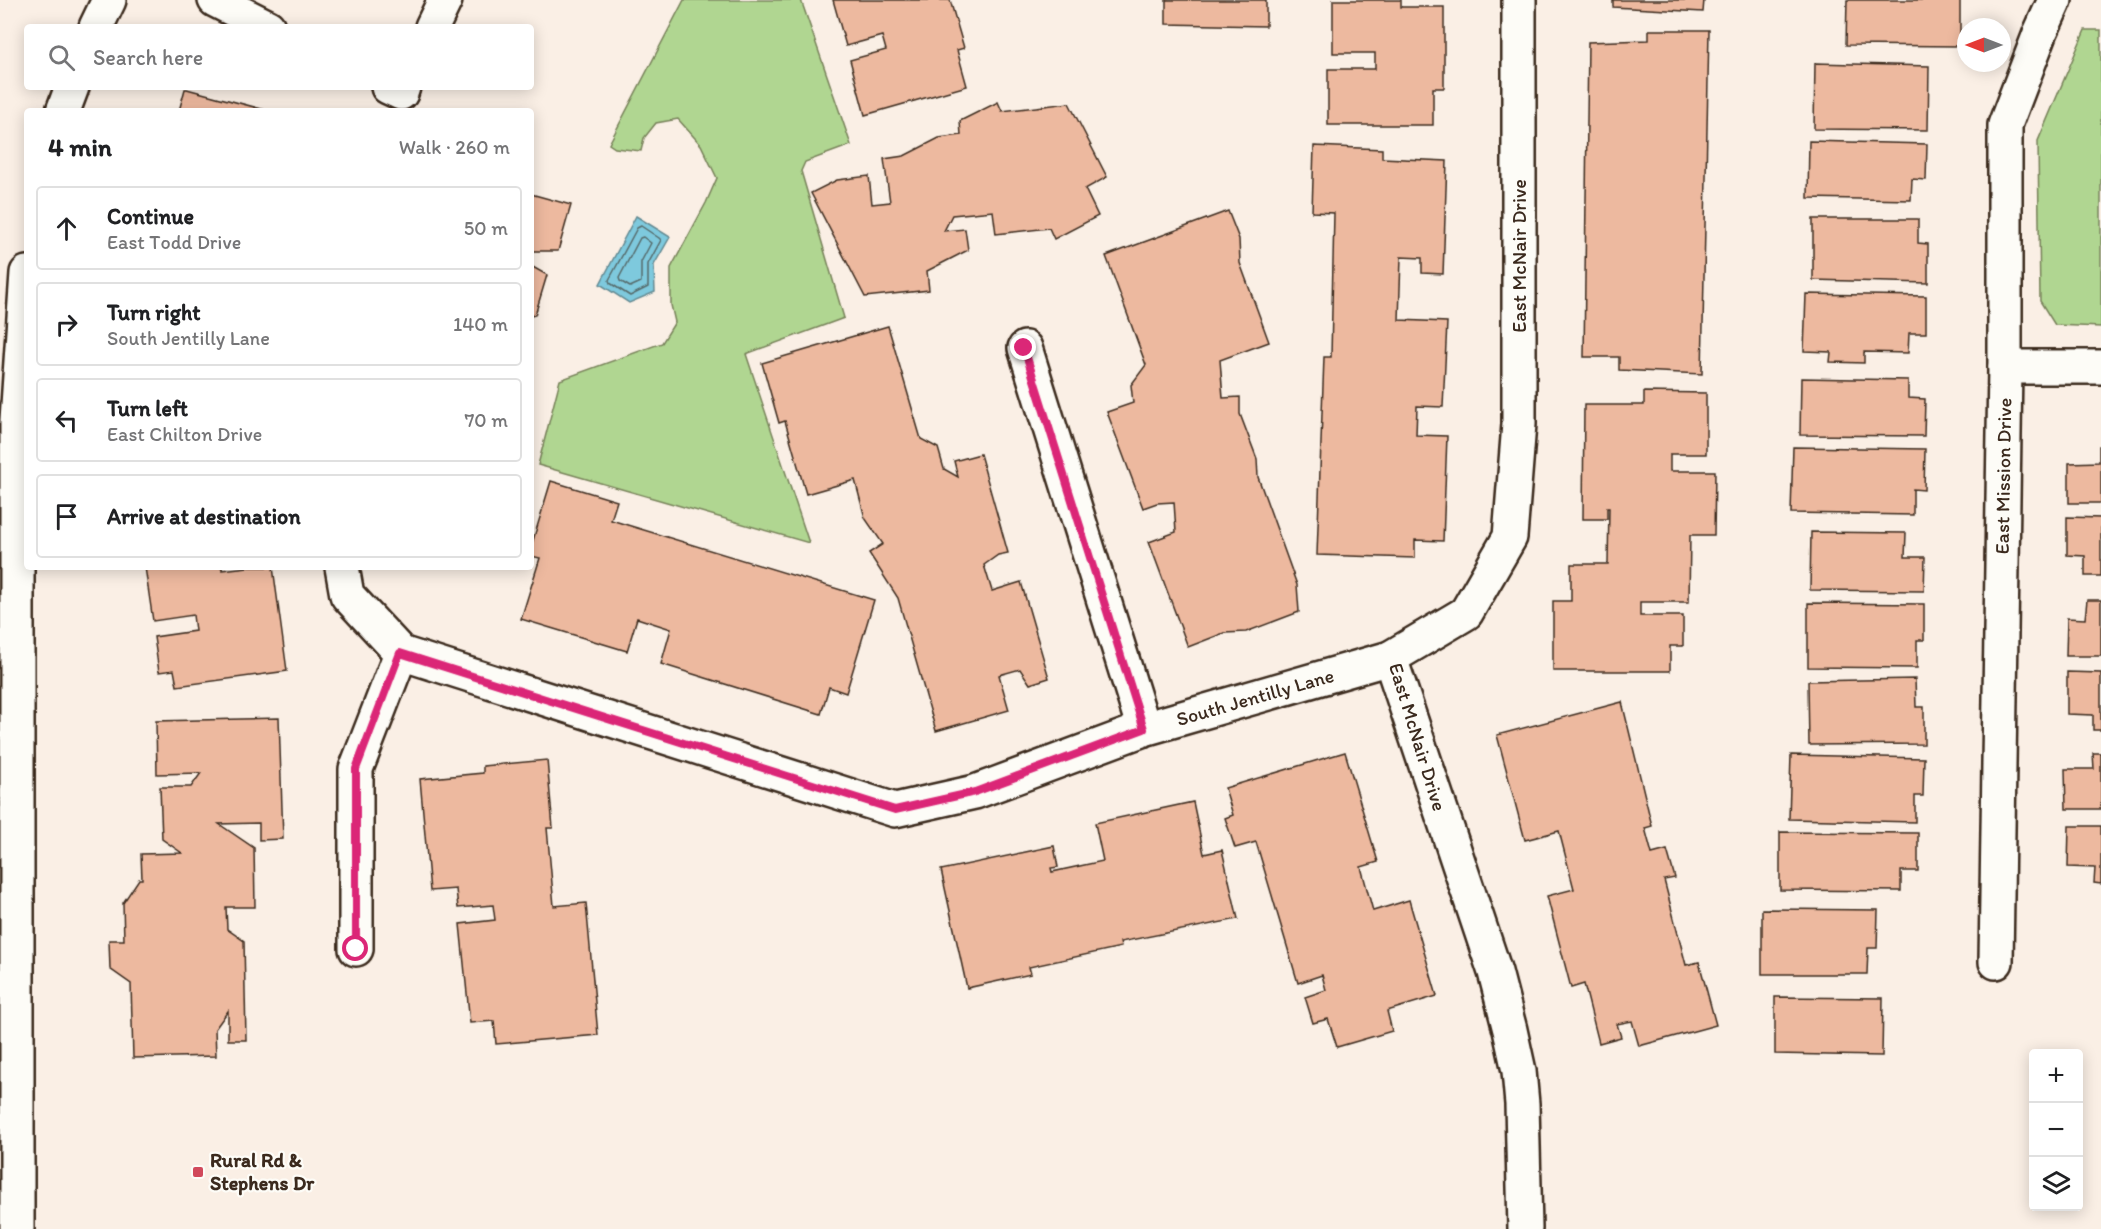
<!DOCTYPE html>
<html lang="en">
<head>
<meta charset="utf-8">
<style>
  :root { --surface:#fff; --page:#f6f6f6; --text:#202124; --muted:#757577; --line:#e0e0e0 }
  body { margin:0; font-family:Itim,sans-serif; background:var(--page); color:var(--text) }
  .controls { position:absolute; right:18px; bottom:18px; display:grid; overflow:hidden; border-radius:6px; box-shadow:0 3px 15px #0003 }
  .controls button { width:54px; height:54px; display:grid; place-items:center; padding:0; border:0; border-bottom:2px solid var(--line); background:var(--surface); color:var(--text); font:30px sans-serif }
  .compass { position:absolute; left:1957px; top:18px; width:54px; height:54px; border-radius:50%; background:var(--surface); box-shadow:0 3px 15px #0003; rotate:270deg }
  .stop { position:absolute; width:18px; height:18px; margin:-14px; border:4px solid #db2777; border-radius:50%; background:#fff }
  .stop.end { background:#db2777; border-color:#fff; box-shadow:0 2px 6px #0008 }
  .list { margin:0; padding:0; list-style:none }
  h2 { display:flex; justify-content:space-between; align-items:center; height:78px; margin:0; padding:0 24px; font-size:26px }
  h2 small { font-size:20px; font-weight:400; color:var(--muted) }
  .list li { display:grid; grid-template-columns:39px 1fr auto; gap:18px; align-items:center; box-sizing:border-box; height:84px; margin:0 12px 12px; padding:0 12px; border:2px solid var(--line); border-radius:6px }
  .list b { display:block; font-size:22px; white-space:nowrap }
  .list p { margin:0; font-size:20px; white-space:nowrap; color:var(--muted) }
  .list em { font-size:20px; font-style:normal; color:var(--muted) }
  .icon { flex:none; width:33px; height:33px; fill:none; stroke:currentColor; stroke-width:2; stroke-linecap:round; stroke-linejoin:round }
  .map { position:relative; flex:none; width:2101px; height:1229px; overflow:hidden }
  .search { position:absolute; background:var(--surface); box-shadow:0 3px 15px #0003; left:24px; top:24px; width:510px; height:66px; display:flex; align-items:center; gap:15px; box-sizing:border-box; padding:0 21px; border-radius:6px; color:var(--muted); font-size:22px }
  .panel { position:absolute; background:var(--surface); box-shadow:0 3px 15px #0003; left:24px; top:108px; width:510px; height:462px; border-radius:6px }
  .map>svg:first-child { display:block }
  .green { fill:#b0d691; stroke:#768058; stroke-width:1.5 }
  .water { fill:#7ec9dd; stroke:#638991; stroke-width:1.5 }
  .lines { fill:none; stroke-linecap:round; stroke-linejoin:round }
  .shore { stroke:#566a6a; stroke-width:1.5 }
  .building { fill:#edb99f; stroke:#3b2a1e; stroke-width:1.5 }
  .minor-casing { stroke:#3b2a1e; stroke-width:38 }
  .minor { stroke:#fdfcf7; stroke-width:33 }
  .route { stroke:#db2777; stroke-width:8 }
  .poi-dot { fill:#d1495b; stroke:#fdfcf7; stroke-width:2 }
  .labels { text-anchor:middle; stroke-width:4.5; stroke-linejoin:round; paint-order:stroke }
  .street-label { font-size:20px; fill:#3b2a1e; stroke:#fdfcf7 }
  .poi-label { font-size:20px; font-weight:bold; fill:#3b2a1e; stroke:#fdfcf7; text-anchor:start }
</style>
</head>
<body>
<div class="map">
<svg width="2101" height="1229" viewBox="0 0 2101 1229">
  <rect width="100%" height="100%" fill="#faefe5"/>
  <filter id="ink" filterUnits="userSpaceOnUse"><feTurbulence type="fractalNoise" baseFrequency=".0167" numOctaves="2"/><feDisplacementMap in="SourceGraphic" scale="12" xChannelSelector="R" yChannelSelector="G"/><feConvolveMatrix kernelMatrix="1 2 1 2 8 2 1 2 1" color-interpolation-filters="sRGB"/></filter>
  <g filter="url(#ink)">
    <g class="green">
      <polygon points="684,0 801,0 851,145 805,162 801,171 844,318 746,354 809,543 538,465 560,380 662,343 675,322 671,305 671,268 706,203 717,178 701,145 678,119 656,123 644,138 641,151 615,148 609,144"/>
      <polygon points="2085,30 2101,30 2101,327 2055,325 2040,301 2038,141"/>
    </g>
    <polygon class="water" points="636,216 670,237 654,265 655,292 629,303 600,284"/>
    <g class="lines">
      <g class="shore">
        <polygon points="641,226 659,238 661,240 648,264 648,287 630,296 610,283 609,280 637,228"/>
        <polygon points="643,237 651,243 641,262 641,282 630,287 620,281 619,278 640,238"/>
      </g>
    </g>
    <g class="building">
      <polygon points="833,0 950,0 964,48 957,50 967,86 865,115 850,60 886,50 882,36 846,46"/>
      <polygon points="1166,0 1266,0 1266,26 1166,24"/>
      <polygon points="1333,0 1401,0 1401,7 1444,7 1444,88 1433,88 1433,125 1328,125 1328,69 1375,69 1375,53 1333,53"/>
      <polygon points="1613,0 1704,0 1703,12 1613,7"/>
      <polygon points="1847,0 1960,0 1960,46 1846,45"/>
      <polygon points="1649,30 1709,30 1702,374 1619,370 1619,357 1584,357 1588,42 1649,40"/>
      <polygon points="1815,63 1929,66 1928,130 1814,129"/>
      <polygon points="185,89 187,89 269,111 179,111"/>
      <polygon points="998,102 1002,111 1069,103 1107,177 1085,189 1098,216 1054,239 1049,228 996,234 993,211 952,215 944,231 965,229 968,250 927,271 929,290 865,297 811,193 837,180 869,176 872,204 890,202 884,159 904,156 939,138 961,135 960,121"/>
      <polygon points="1809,141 1927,144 1926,180 1912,179 1911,200 1808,198"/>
      <polygon points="1314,146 1382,149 1382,158 1447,161 1443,274 1422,273 1422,258 1401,257 1399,320 1447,322 1443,407 1417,406 1416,435 1447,436 1443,541 1415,540 1415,558 1317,555 1324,357 1331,357 1334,213 1312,212"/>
      <polygon points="531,194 571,205 558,251 531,251"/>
      <polygon points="1228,211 1239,239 1240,263 1269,342 1220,360 1223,398 1240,397 1240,414 1257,459 1258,477 1297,585 1299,612 1246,632 1224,633 1188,647 1149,542 1176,532 1174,502 1157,503 1143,508 1107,412 1133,403 1131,385 1146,365 1106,256"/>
      <polygon points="1813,219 1918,219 1918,243 1928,244 1928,283 1813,280"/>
      <polygon points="531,266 547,275 535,315 531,316"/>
      <polygon points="1806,294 1926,296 1926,333 1909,333 1908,353 1864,352 1864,363 1830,362 1831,352 1804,351"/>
      <polygon points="888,326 921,439 938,448 944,469 958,477 954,461 980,454 1008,553 998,555 984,565 992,591 1021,582 1049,678 1030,684 1020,669 999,675 1009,710 936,731 898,598 869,553 883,544 865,518 855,480 806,494 785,421 779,423 762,363"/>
      <polygon points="1801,378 1908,380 1908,398 1925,399 1924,436 1800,435"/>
      <polygon points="1644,392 1706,393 1706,454 1670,454 1670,471 1715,471 1714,535 1690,535 1689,602 1640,602 1640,616 1683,616 1683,646 1670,646 1670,671 1553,671 1553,601 1571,601 1571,564 1608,564 1609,508 1607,508 1607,519 1583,519 1584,405 1644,405"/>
      <polygon points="2099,446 2101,446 2101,503 2069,503 2069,463 2099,462"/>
      <polygon points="1793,447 1925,449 1924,490 1913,489 1913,515 1791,513"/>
      <polygon points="551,481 617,501 611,520 874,600 846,693 829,687 821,714 661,664 671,629 637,618 627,651 521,619 540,558 531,556 531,547"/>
      <polygon points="2067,517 2101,518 2101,576 2085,576 2085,556 2067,555"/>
      <polygon points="1811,532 1906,533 1905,557 1925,557 1924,591 1810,590"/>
      <polygon points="145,567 222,567 222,570 248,567 273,567 287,671 177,686 174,670 159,672 154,637 195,631 193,615 153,621"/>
      <polygon points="2087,600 2101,600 2101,656 2066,656 2067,618 2085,619"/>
      <polygon points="1808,603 1924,604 1924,640 1917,640 1917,668 1808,667"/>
      <polygon points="2067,672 2101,673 2101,730 2093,730 2093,715 2067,714"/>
      <polygon points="1915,679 1916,707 1924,707 1924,744 1809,745 1808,681"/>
      <polygon points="1622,702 1652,826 1645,828 1652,854 1667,850 1675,878 1664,880 1686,965 1699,962 1716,1025 1639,1046 1632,1021 1617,1024 1621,1037 1599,1043 1584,984 1571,988 1547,896 1574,889 1559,831 1525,840 1497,735"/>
      <polygon points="279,718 283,839 259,840 259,823 219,824 254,848 255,907 226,907 227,929 244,941 246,1040 228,1040 228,1011 215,1029 216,1056 133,1058 131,984 110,969 109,940 124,940 123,903 139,879 142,879 141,854 182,853 162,839 160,787 191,787 201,773 157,774 156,721"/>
      <polygon points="1345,752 1378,862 1361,867 1373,911 1409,900 1437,996 1387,1011 1392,1031 1337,1047 1328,1019 1313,1023 1305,997 1326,990 1322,975 1298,983 1256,842 1235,848 1225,818 1233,815 1225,788"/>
      <polygon points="2093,753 2101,753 2101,809 2066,809 2065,769 2094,769"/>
      <polygon points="1791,755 1924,758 1923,796 1915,796 1915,822 1789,819"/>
      <polygon points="547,760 553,828 547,828 554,906 586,903 598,1035 496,1044 494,1021 470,1023 460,924 495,920 493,905 458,908 456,889 430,891 420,779 483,773 483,766"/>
      <polygon points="1193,802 1204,854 1222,850 1238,919 1120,942 1121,947 1029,967 1031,974 967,988 941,870 1054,846 1058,867 1051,868 1052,872 1103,861 1095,823"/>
      <polygon points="2069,826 2101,826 2101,884 2094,883 2095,868 2068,867"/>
      <polygon points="1780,832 1918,833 1918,871 1901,871 1901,891 1780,890"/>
      <polygon points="1762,909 1878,910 1877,948 1868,948 1867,974 1762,974"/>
      <polygon points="1775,997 1883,998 1882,1056 1775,1054"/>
    </g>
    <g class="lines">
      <defs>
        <g id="minor">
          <polyline points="215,0 268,27"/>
          <polyline points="96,27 109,0"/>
          <polyline points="432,27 445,0"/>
          <polyline points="388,87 401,93 403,87"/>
          <polyline points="63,111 72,87"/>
          <polyline points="1025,348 1144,729"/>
          <polyline points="2005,367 2101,367"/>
          <polyline points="342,567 347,595 401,653 895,810 975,792 1144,729 1390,658 1466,613 1510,537 1519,424 1519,0"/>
          <polyline points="1390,658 1495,972 1510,1030 1519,1071 1522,1104 1525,1229"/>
          <polyline points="356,949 356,769 401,653"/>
          <polyline points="1996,962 2005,367 2005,125 2041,31 2055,0"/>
          <polyline points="17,1229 17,420 27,273"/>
        </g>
      </defs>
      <use href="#minor" class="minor-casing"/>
      <use href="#minor" class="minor"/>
    </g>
  </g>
  <g class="lines" filter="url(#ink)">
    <polyline class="route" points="356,949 356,769 400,653 895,810 975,792 1144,729 1024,348"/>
  </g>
  <rect class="poi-dot" x="192" y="1166" width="12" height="12" rx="3"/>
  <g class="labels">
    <g class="street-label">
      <text transform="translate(1519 256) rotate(-90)" y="7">East McNair Drive</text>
      <text transform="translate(2003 476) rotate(-89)" y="7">East Mission Drive</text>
      <text transform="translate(1255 697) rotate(-16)" y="7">South Jentilly Lane</text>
      <text transform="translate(1418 737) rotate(73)" y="7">East McNair Drive</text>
    </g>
    <g class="poi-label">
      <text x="210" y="1167">Rural Rd &amp;<tspan x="210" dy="23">Stephens Dr</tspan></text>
    </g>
  </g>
</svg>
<div class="controls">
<button>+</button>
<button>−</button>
<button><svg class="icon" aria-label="layers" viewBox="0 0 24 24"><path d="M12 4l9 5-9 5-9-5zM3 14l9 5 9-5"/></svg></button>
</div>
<svg class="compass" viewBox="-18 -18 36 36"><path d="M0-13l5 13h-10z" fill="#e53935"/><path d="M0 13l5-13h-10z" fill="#757577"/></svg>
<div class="stop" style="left:356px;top:949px"></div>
<div class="stop end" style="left:1024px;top:348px"></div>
<div class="search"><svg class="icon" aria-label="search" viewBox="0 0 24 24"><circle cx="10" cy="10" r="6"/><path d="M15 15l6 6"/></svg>Search here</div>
<section class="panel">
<h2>4 min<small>Walk · 260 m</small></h2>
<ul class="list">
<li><svg class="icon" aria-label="ahead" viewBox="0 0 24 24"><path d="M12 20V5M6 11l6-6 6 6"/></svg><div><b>Continue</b><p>East Todd Drive</p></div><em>50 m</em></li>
<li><svg class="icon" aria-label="right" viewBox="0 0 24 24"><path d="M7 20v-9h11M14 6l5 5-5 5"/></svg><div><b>Turn right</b><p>South Jentilly Lane</p></div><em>140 m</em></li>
<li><svg class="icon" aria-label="left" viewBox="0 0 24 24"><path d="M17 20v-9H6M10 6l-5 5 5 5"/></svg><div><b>Turn left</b><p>East Chilton Drive</p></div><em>70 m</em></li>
<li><svg class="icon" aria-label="arrive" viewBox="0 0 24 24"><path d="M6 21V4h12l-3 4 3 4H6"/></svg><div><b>Arrive at destination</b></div></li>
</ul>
</section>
</div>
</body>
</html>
